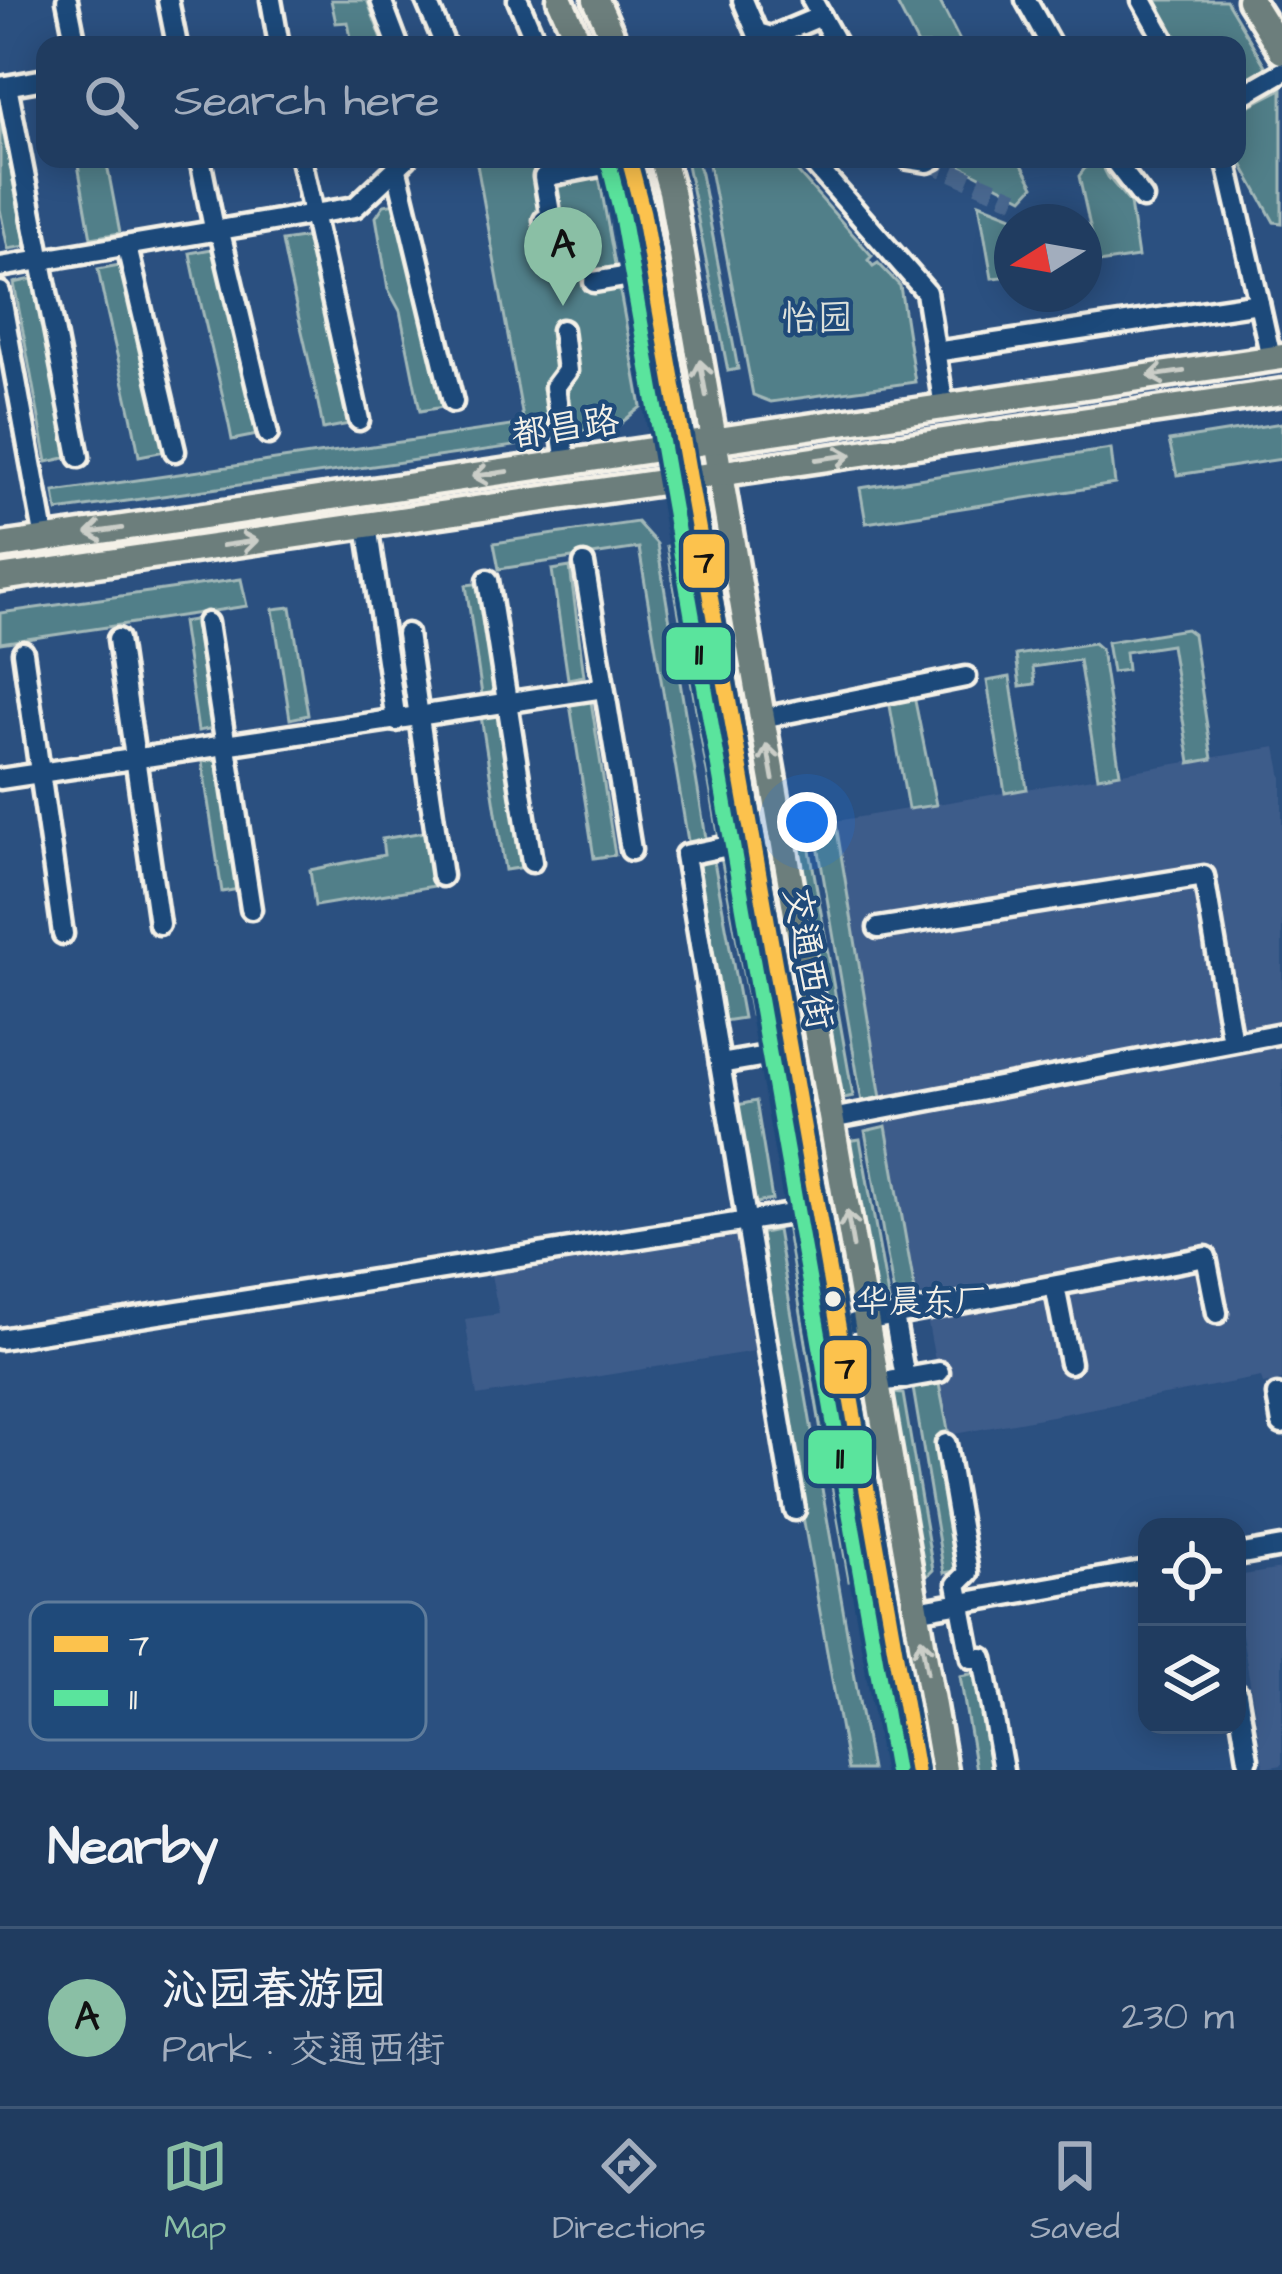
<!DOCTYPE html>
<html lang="en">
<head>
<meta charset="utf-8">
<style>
  :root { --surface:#203c60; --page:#2d4769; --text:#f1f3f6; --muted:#a2adbd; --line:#3d5675; --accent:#8abfa5 }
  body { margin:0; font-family:"Architects Daughter","LXGW WenKai TC",sans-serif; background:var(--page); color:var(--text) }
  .controls { position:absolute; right:36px; bottom:36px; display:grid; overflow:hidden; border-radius:24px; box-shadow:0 6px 30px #0003 }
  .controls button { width:108px; height:108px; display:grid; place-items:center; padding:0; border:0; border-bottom:3px solid var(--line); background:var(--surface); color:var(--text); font:60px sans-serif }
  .compass { position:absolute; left:994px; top:204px; width:108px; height:108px; border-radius:50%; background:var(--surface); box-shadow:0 6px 30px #0003; rotate:259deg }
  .you { position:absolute; left:807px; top:822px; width:42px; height:42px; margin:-30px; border:9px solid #fff; border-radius:50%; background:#1a73e8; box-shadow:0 0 0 18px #1a73e833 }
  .badge { display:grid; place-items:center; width:78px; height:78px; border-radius:50%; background:var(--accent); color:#111; font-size:39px; font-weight:700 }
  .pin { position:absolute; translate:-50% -99px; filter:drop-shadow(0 3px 6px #0008) }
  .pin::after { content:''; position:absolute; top:63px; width:42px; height:36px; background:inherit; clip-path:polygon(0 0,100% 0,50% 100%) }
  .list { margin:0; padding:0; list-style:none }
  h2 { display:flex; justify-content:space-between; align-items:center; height:156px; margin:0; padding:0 48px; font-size:51px }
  h2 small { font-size:39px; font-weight:400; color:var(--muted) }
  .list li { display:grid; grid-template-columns:78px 1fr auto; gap:36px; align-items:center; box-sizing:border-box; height:180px; padding:0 48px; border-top:3px solid var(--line) }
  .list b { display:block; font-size:45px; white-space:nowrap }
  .list p { margin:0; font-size:39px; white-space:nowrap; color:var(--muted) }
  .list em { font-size:39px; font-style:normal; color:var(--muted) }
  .icon { flex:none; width:66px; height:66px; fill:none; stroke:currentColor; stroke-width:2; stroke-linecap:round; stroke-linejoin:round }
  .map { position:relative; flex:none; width:1282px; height:1770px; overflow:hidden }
  .search { position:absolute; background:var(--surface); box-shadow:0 6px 30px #0003; left:36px; right:36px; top:36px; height:132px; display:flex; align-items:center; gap:30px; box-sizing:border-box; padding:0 42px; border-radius:24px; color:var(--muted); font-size:45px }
  .sheet { height:336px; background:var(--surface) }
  nav { display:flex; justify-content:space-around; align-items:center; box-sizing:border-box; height:168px; border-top:3px solid var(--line); background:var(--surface); font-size:33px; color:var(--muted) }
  nav a { display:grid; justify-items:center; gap:6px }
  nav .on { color:var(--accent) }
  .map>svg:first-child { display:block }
  .built { fill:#3e5c8a }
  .green { fill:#517f89; stroke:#a2b8b8; stroke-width:3 }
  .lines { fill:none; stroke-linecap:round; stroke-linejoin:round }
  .minor-tunnel { stroke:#496890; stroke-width:18; stroke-dasharray:18 9; stroke-linecap:butt }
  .minor-casing { stroke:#f4f1e8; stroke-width:27 }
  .major-casing { stroke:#f4f1e8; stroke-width:33 }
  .minor { stroke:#1f4a7a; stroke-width:18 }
  .major { stroke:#6c7e7c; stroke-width:24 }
  .bus-1-casing { stroke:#1f4a7a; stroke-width:24 }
  .bus-2-casing { stroke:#1f4a7a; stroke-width:24 }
  .bus-1 { stroke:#fcc24d; stroke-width:15 }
  .bus-2 { stroke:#5ae49d; stroke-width:15 }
  .oneway { stroke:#cbcec8 }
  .bus-dot { fill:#f4f1e8; stroke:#1f4a7a; stroke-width:4.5 }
  .labels { text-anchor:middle; stroke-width:9; stroke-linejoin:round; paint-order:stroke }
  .bus-label { font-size:33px; fill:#f4f1e8; stroke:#1f4a7a; text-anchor:start }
  .park-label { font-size:36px; fill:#dce0da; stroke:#1f4a7a }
  .street-label { font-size:36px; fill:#f4f1e8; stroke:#1f4a7a }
  .key { fill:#1f4a7a; stroke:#5f7c9b; stroke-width:3 }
  .key-label { font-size:33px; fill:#f4f1e8 }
  .line-badge { stroke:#1f4a7a; stroke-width:4.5 }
  .pale-badge-label { font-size:33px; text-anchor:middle; font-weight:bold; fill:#111 }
</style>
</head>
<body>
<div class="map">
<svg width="1282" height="1770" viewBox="0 0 1282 1770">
  <rect width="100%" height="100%" fill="#2b5080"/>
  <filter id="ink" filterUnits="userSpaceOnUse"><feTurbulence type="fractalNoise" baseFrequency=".00833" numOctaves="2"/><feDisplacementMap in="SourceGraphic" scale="24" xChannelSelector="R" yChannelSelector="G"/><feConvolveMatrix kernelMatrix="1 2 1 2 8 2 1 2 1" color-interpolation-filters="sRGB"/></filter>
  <g filter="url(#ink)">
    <g class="built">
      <polygon points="1276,747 1282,778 1282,1380 1263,1384 1261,1377 949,1435 927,1318 1141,1278 1139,1259 915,1296 836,821"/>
      <polygon points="742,1236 761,1350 477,1396 465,1319 499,1314 491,1275"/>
      <polygon points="1282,1569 1282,1765 1264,1768 1237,1604 1237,1576"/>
    </g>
    <g class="green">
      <polygon points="331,0 367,0 384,45 348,45 352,44 348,22 336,23"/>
      <polygon points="895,0 939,0 962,45 918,45"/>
      <polygon points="1152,0 1226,0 1267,69 1237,84 1237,45 1177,45"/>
      <polygon points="1282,89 1282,223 1274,222 1237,155 1237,112"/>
      <polygon points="0,116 26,246 8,249 0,209"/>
      <polygon points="77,159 106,159 120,233 91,238"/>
      <polygon points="476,159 590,159 600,182 641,407 620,424 529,440 528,444 57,511 54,492 524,424"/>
      <polygon points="686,159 696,159 701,174 738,369 728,371"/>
      <polygon points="708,159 786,159 872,256 868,260 873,266 878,263 900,286 915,382 771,402 753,395"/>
      <polygon points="1019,159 1034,186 1023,198 949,160"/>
      <polygon points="1081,159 1099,159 1108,177 1130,203 1138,257 1098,263 1079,176 1085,168"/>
      <polygon points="401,202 443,407 420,411 400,311 388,289 376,217 384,205"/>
      <polygon points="979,203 1015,217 1012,276 992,278"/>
      <path d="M 309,237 C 320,300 337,361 349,424 L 323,429 C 312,365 294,305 282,241 Z"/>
      <path d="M 217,248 L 257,435 L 232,440 C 220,376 202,317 190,253 Z"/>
      <path d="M 125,264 L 165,451 L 139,456 C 128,392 110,333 98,269 Z"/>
      <polygon points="32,279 53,378 61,387 74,456 47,462 14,283"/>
      <polygon points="1282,423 1282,459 1177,475 1169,441"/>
      <polygon points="1111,449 1115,484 866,523 860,488"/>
      <polygon points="637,522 657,544 707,844 689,847 639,548 499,569 494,543"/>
      <polygon points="679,543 732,837 719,839 667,546"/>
      <polygon points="570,567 584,676 568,679 552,570"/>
      <polygon points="241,579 247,606 0,643 0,613"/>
      <polygon points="483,583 498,692 482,695 466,585"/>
      <polygon points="291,607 308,715 290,719 273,609"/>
      <polygon points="199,619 214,728 198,731 182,622"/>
      <polygon points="1186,629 1193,634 1212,759 1190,763 1171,645 1125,652 1127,670 1112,672 1107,642"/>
      <polygon points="1094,643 1101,649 1120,773 1098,777 1079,660 1033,667 1035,684 1020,686 1016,655"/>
      <polygon points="1010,677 1027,789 1005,793 987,681"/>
      <polygon points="914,696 936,805 908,809 889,700"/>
      <polygon points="591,701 615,855 594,858 570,704"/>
      <polygon points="502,713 526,867 505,870 481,716"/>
      <polygon points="217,759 239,889 222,892 202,762"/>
      <polygon points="804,816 826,941 812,943 791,819"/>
      <polygon points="835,818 881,1098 862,1102 814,822"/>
      <polygon points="424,832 434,886 315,906 310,870 384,855 382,839"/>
      <polygon points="733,855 763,1013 751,1015 721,857"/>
      <polygon points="713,856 743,1018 717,1022 689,861"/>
      <polygon points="827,948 853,1096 840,1099 813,950"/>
      <polygon points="756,1101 772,1200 750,1204 733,1106"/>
      <polygon points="886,1126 917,1303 896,1306 865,1131"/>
      <polygon points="860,1139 890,1308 877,1311 847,1141"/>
      <polygon points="791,1224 797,1231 837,1445 824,1448 786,1225"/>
      <polygon points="777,1230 871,1770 848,1770 753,1235"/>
      <polygon points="939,1384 949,1435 944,1442 960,1570 944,1573 913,1388"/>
      <polygon points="894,1393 903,1394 933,1570 927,1576 922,1574 890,1398"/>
      <polygon points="838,1450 861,1579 849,1581 826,1452"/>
      <polygon points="981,1672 999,1770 976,1770 960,1676"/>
    </g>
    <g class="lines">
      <polyline class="minor-tunnel" points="928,162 1015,199"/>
      <defs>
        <g id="minor">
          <polyline points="67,0 76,45"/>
          <polyline points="168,0 177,45"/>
          <polyline points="271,0 279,45"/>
          <polyline points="381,0 398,45"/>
          <polyline points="426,0 445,45"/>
          <polyline points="518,0 537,45"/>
          <polyline points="743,0 757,33 771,37 821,16"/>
          <polyline points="812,0 837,45"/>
          <polyline points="1026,0 1051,45"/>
          <polyline points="1142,0 1167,45"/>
          <polyline points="7,86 79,457"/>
          <polyline points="0,87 45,79"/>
          <polyline points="1237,98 1282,72"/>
          <polyline points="200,159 215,233"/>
          <polyline points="301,159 359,420"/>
          <polyline points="810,159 926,292 944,407"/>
          <polyline points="909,159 928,162 934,159"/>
          <polyline points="1113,159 1143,198"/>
          <polyline points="397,170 453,402"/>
          <polyline points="220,232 268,434"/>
          <polyline points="127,247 175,451"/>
          <polyline points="550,252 544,220 551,219 544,177 630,160"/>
          <polyline points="0,267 355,207 406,159"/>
          <polyline points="594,282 654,272"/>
          <polyline points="0,292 45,540"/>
          <polyline points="1259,303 1271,358"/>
          <polyline points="562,330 567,371 555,387 566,463"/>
          <polyline points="935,352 1259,303 1226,159"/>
          <polyline points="367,525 396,721"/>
          <polyline points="584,564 631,850"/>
          <polyline points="488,580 532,862"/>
          <polyline points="207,623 251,909"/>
          <polyline points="407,634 442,876"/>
          <polyline points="118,639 159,924"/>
          <polyline points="23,652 63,934"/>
          <polyline points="762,718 966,677"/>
          <polyline points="0,779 604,688"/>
          <polyline points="753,841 685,855 795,1510"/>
          <polyline points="878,928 1204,876 1232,1042"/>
          <polyline points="720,1064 790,1052"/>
          <polyline points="831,1119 1282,1033"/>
          <polyline points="1055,1286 1070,1363"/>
          <polyline points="894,1316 905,1378"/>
          <polyline points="854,1323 1206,1257 1217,1313"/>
          <polyline points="0,1339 817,1210"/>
          <polyline points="877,1383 939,1372"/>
          <polyline points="1277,1395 1282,1424"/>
          <polyline points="946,1444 968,1573 957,1584 971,1658 983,1658 1003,1770"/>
          <polyline points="1237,1555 1282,1547"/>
          <polyline points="916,1611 1147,1570"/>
          <polyline points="1237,1693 1248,1759"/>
        </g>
        <g id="major">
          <polyline points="560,0 580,45"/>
          <polyline points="596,0 616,45"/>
          <polyline points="1250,0 1282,51"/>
          <polyline points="629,159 643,213 916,1770"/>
          <polyline points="662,159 671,191 944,1770"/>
          <polyline points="0,546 1282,357"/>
          <polyline points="0,578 1282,392"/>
        </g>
      </defs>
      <use href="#minor" class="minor-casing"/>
      <use href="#major" class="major-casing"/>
      <use href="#minor" class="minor"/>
      <use href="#major" class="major"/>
      <defs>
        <polyline id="bus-1" points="629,159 643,213 916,1770"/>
        <polyline id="bus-2" points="609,164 622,217 895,1770"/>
      </defs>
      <use href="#bus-1" class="bus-1-casing"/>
      <use href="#bus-2" class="bus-2-casing"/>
      <use href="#bus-1" class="bus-1"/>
      <use href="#bus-2" class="bus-2"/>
    </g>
    <defs><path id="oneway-shaft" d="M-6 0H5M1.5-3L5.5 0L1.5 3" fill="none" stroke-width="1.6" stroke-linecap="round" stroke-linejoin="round" transform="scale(3)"/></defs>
    <g class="oneway">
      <use href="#oneway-shaft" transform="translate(1166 374) rotate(172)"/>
      <use href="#oneway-shaft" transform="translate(703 378) rotate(-100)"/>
      <use href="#oneway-shaft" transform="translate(834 457) rotate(-8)"/>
      <use href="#oneway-shaft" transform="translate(490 474) rotate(172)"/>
      <use href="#oneway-shaft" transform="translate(104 531) rotate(172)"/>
      <use href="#oneway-shaft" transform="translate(240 543) rotate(-8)"/>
      <use href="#oneway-shaft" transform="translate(770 762) rotate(-100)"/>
      <use href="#oneway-shaft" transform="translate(850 1229) rotate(-100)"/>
      <use href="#oneway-shaft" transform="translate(924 1655) rotate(-100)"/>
    </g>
  </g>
  <circle class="bus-dot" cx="833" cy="1299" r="10"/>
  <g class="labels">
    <g class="bus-label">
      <text x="856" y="1312">华晨东厂</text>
    </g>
    <g class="park-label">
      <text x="817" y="330">怡园</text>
    </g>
    <g class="street-label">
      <text transform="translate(565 426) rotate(-8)" y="13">都昌路</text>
      <text transform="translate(810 958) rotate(80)" y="13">交通西街</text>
    </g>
  </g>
  <rect x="30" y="1602" width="396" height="138" rx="18" class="key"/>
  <rect x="54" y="1636" width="54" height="16" fill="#fcc24d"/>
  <rect x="54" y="1690" width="54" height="16" fill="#5ae49d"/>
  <g class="key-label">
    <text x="129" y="1656">7</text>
    <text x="129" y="1710">11</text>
  </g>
  <g class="line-badge">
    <rect x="681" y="532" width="46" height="58" rx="12" fill="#fcc24d"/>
    <rect x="664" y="625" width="69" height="57" rx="12" fill="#5ae49d"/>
    <rect x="822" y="1338" width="47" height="58" rx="12" fill="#fcc24d"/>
    <rect x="806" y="1428" width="68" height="58" rx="12" fill="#5ae49d"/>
  </g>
  <g class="pale-badge-label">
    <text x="704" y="573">7</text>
    <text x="699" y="665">11</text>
    <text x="845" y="1379">7</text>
    <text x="840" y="1469">11</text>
  </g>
</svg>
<div class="controls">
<button><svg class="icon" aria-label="locate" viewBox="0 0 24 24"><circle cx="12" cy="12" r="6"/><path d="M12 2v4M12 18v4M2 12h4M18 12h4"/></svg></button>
<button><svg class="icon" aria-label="layers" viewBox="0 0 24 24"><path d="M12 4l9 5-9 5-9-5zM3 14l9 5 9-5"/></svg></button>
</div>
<svg class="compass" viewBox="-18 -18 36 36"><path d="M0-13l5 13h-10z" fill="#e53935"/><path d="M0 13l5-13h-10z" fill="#a2adbd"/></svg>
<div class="you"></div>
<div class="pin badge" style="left:563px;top:306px">A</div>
<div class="search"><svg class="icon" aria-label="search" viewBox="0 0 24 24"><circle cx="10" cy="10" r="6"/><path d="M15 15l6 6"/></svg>Search here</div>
</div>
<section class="sheet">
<h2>Nearby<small></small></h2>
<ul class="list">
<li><span class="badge">A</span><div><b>沁园春游园</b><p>Park · 交通西街</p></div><em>230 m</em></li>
</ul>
</section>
<nav>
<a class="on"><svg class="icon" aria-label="map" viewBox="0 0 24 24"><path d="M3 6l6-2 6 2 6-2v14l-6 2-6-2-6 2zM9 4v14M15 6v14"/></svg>Map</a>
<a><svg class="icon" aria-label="directions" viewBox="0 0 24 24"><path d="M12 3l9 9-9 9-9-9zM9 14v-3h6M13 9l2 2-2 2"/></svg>Directions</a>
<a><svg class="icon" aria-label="saved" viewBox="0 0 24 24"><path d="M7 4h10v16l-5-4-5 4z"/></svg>Saved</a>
</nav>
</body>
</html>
